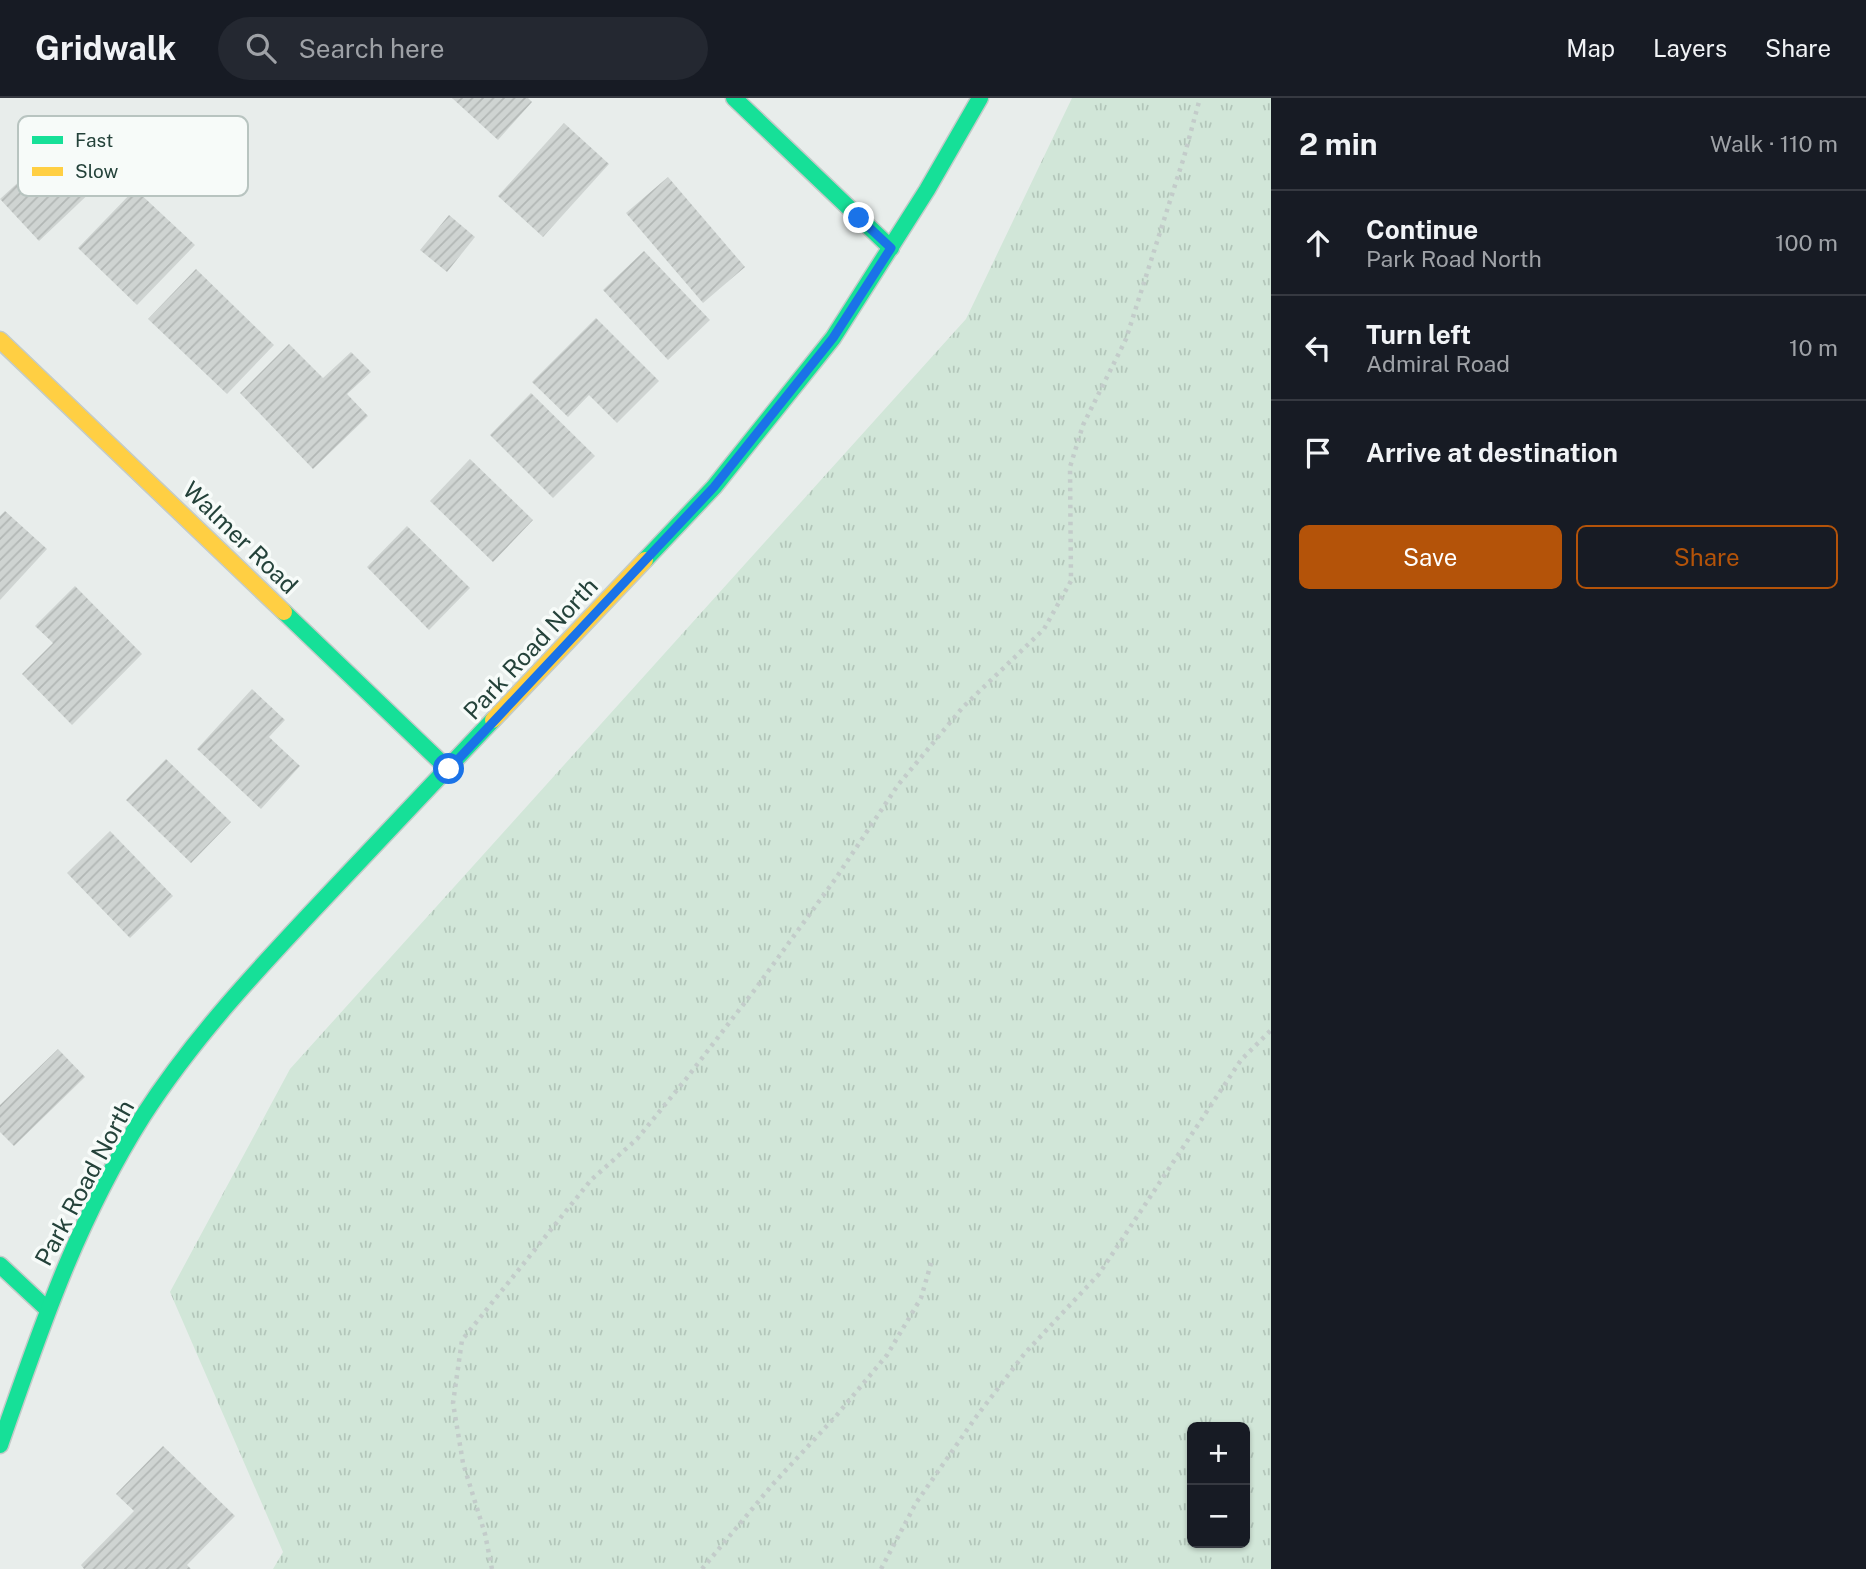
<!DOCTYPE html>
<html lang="en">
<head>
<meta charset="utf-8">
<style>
  :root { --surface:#171b24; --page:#242831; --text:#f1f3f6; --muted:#9ea1a6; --line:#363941; --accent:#b45309 }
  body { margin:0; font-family:"Public Sans",sans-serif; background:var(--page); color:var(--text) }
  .controls { position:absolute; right:21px; bottom:21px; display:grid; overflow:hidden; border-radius:10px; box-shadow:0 2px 5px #0004 }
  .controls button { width:63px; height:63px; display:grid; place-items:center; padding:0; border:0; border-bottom:2px solid var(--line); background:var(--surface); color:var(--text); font:35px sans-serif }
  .stop { position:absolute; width:21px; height:21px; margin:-16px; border:5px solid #1a73e8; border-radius:50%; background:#fff }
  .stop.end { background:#1a73e8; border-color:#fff; box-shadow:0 2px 7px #0008 }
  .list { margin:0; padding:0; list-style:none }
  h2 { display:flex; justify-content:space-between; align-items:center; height:91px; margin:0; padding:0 28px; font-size:30px }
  h2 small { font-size:23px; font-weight:400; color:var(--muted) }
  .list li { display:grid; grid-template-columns:46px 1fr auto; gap:21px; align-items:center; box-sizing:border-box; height:105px; padding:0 28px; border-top:2px solid var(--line) }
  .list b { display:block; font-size:26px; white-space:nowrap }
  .list p { margin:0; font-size:23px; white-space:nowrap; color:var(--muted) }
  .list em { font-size:23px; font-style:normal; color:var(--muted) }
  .actions { display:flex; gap:14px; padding:21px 28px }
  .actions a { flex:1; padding:16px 0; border:2px solid var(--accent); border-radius:10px; text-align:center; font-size:24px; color:var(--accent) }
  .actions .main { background:var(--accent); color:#fff }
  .icon { flex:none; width:38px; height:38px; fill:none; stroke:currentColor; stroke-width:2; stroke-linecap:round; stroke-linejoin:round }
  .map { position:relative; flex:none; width:1271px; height:1471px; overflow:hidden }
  header { display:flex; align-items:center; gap:42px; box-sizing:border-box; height:98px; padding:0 35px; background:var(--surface); border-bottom:2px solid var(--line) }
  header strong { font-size:33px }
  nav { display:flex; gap:38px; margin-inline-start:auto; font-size:24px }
  .search { width:490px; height:63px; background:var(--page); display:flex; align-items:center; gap:18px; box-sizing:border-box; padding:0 24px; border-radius:38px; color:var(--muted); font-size:26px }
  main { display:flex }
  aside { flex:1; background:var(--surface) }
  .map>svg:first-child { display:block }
  .grass { fill:url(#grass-tufts); fill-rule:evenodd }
  .building { fill:url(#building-hatch) }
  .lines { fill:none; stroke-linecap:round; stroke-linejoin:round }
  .fast-casing { stroke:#c3cbc8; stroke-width:19 }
  .slow-casing { stroke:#c3cbc8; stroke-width:19 }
  .path { stroke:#c3ccca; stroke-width:4.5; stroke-dasharray:3.5 5; stroke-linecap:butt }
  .fast { stroke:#16e098; stroke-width:16 }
  .slow { stroke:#ffcf43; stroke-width:16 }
  .route { stroke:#1a73e8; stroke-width:9 }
  .labels { text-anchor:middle; stroke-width:7; stroke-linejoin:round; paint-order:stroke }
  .street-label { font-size:24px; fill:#24423a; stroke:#f7fbf9 }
  .key { fill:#f7fbf9; stroke:#b8c4c0; stroke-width:2 }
  .key-label { font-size:19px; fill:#24423a }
</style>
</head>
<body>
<header>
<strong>Gridwalk</strong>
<div class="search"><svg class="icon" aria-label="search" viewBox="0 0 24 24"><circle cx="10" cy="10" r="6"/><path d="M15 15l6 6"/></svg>Search here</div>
<nav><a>Map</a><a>Layers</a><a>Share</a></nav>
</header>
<main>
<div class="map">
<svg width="1271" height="1471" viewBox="0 0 1271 1471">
  <defs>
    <pattern id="grass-tufts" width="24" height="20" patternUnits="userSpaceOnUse" patternTransform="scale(1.75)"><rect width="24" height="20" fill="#d1e6d8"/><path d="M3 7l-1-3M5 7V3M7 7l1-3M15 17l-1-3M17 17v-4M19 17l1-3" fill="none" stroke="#b3c6ba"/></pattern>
    <pattern id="building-hatch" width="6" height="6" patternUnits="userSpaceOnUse" patternTransform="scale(1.75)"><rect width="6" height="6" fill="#cfd4d2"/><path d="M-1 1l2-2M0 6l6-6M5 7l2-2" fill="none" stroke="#b2b7b5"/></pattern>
  </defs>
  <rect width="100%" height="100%" fill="#e8edeb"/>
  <path class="grass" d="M 1072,0 L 1271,0 L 1271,1471 L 273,1471 L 283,1454 L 170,1194 L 290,971 L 966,221 ZM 1192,1329 L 1245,1329 L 1245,1445 L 1192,1445 Z"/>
  <g class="building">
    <polygon points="452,0 528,0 532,4 498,42"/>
    <polygon points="564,25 609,66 543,139 498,98"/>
    <polygon points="60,46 97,88 39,143 0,101"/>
    <polygon points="668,79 745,169 703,205 626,115"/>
    <polygon points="135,91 195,147 137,207 78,150"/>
    <polygon points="449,117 475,139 447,174 420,152"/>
    <polygon points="644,153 710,222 668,262 603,192"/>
    <polygon points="196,171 274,247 227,296 148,221"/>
    <polygon points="596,220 659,283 617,325 589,297 568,319 532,284"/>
    <polygon points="289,246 323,280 351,254 371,274 347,296 368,318 313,371 240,295"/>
    <polygon points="531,295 595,358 553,400 490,337"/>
    <polygon points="470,361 533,422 493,464 430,403"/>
    <polygon points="5,413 47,451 0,502 0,418"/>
    <polygon points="407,428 470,490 429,532 367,469"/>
    <polygon points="75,488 142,556 72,627 22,576 53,545 35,528"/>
    <polygon points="252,591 285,622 269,639 300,668 261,711 197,651"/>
    <polygon points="166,661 231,724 191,765 126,702"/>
    <polygon points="110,733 173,798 130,840 67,775"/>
    <polygon points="58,951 85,979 14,1048 0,1034 0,1007"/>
    <polygon points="163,1348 235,1418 187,1467 191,1471 84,1471 81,1467 134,1413 116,1396"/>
  </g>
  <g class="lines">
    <defs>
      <g id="fast">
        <polyline points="734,0 891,150"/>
        <polyline points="645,462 714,389 833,240 927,92 980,0"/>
        <polyline points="284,514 448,671"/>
        <polyline points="0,1167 47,1211"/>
        <path d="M 0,1347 C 41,1230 76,1124 143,1018 C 194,939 258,871 322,803 C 379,743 436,683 493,622"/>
      </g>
      <g id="slow">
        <polyline points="0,242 284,514"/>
        <polyline points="493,622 645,462"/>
      </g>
    </defs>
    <use href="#fast" class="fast-casing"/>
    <use href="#slow" class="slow-casing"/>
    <g class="path">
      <polyline points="492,1471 485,1436 463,1365 453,1305 462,1242 591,1082 637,1041 686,981 756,890 836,780 898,687 963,609 1044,531 1071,483 1070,369 1083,327 1126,241 1184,59 1200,0"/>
      <polyline points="702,1471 773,1386 836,1318 887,1257 921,1200 932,1162"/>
      <polyline points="881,1471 916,1405 976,1319 1025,1255 1099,1176 1241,962 1271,932"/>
    </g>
    <use href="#fast" class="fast"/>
    <use href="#slow" class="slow"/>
  </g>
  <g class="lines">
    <polyline class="route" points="449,671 714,389 833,240 891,150 859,120"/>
  </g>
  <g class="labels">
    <g class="street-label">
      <text transform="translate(240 440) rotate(44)" y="8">Walmer Road</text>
      <text transform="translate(531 551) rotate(-47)" y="8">Park Road North</text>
      <text transform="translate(85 1085) rotate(-62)" y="8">Park Road North</text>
    </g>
  </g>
  <rect x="18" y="18" width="230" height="80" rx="10" class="key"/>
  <rect x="32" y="38" width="31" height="8" fill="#16e098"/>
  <rect x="32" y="69" width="31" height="9" fill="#ffcf43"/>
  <g class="key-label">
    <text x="75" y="49">Fast</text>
    <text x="75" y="80">Slow</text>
  </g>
</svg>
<div class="controls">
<button>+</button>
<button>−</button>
</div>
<div class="stop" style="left:449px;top:671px"></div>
<div class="stop end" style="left:859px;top:120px"></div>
</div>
<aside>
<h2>2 min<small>Walk · 110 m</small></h2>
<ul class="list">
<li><svg class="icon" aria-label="ahead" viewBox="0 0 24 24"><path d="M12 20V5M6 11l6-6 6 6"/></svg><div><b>Continue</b><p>Park Road North</p></div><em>100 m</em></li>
<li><svg class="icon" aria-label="left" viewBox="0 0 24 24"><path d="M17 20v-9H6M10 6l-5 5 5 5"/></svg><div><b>Turn left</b><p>Admiral Road</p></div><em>10 m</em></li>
<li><svg class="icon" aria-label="arrive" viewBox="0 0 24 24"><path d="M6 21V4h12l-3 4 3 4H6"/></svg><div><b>Arrive at destination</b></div></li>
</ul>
<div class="actions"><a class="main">Save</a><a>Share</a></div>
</aside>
</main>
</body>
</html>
